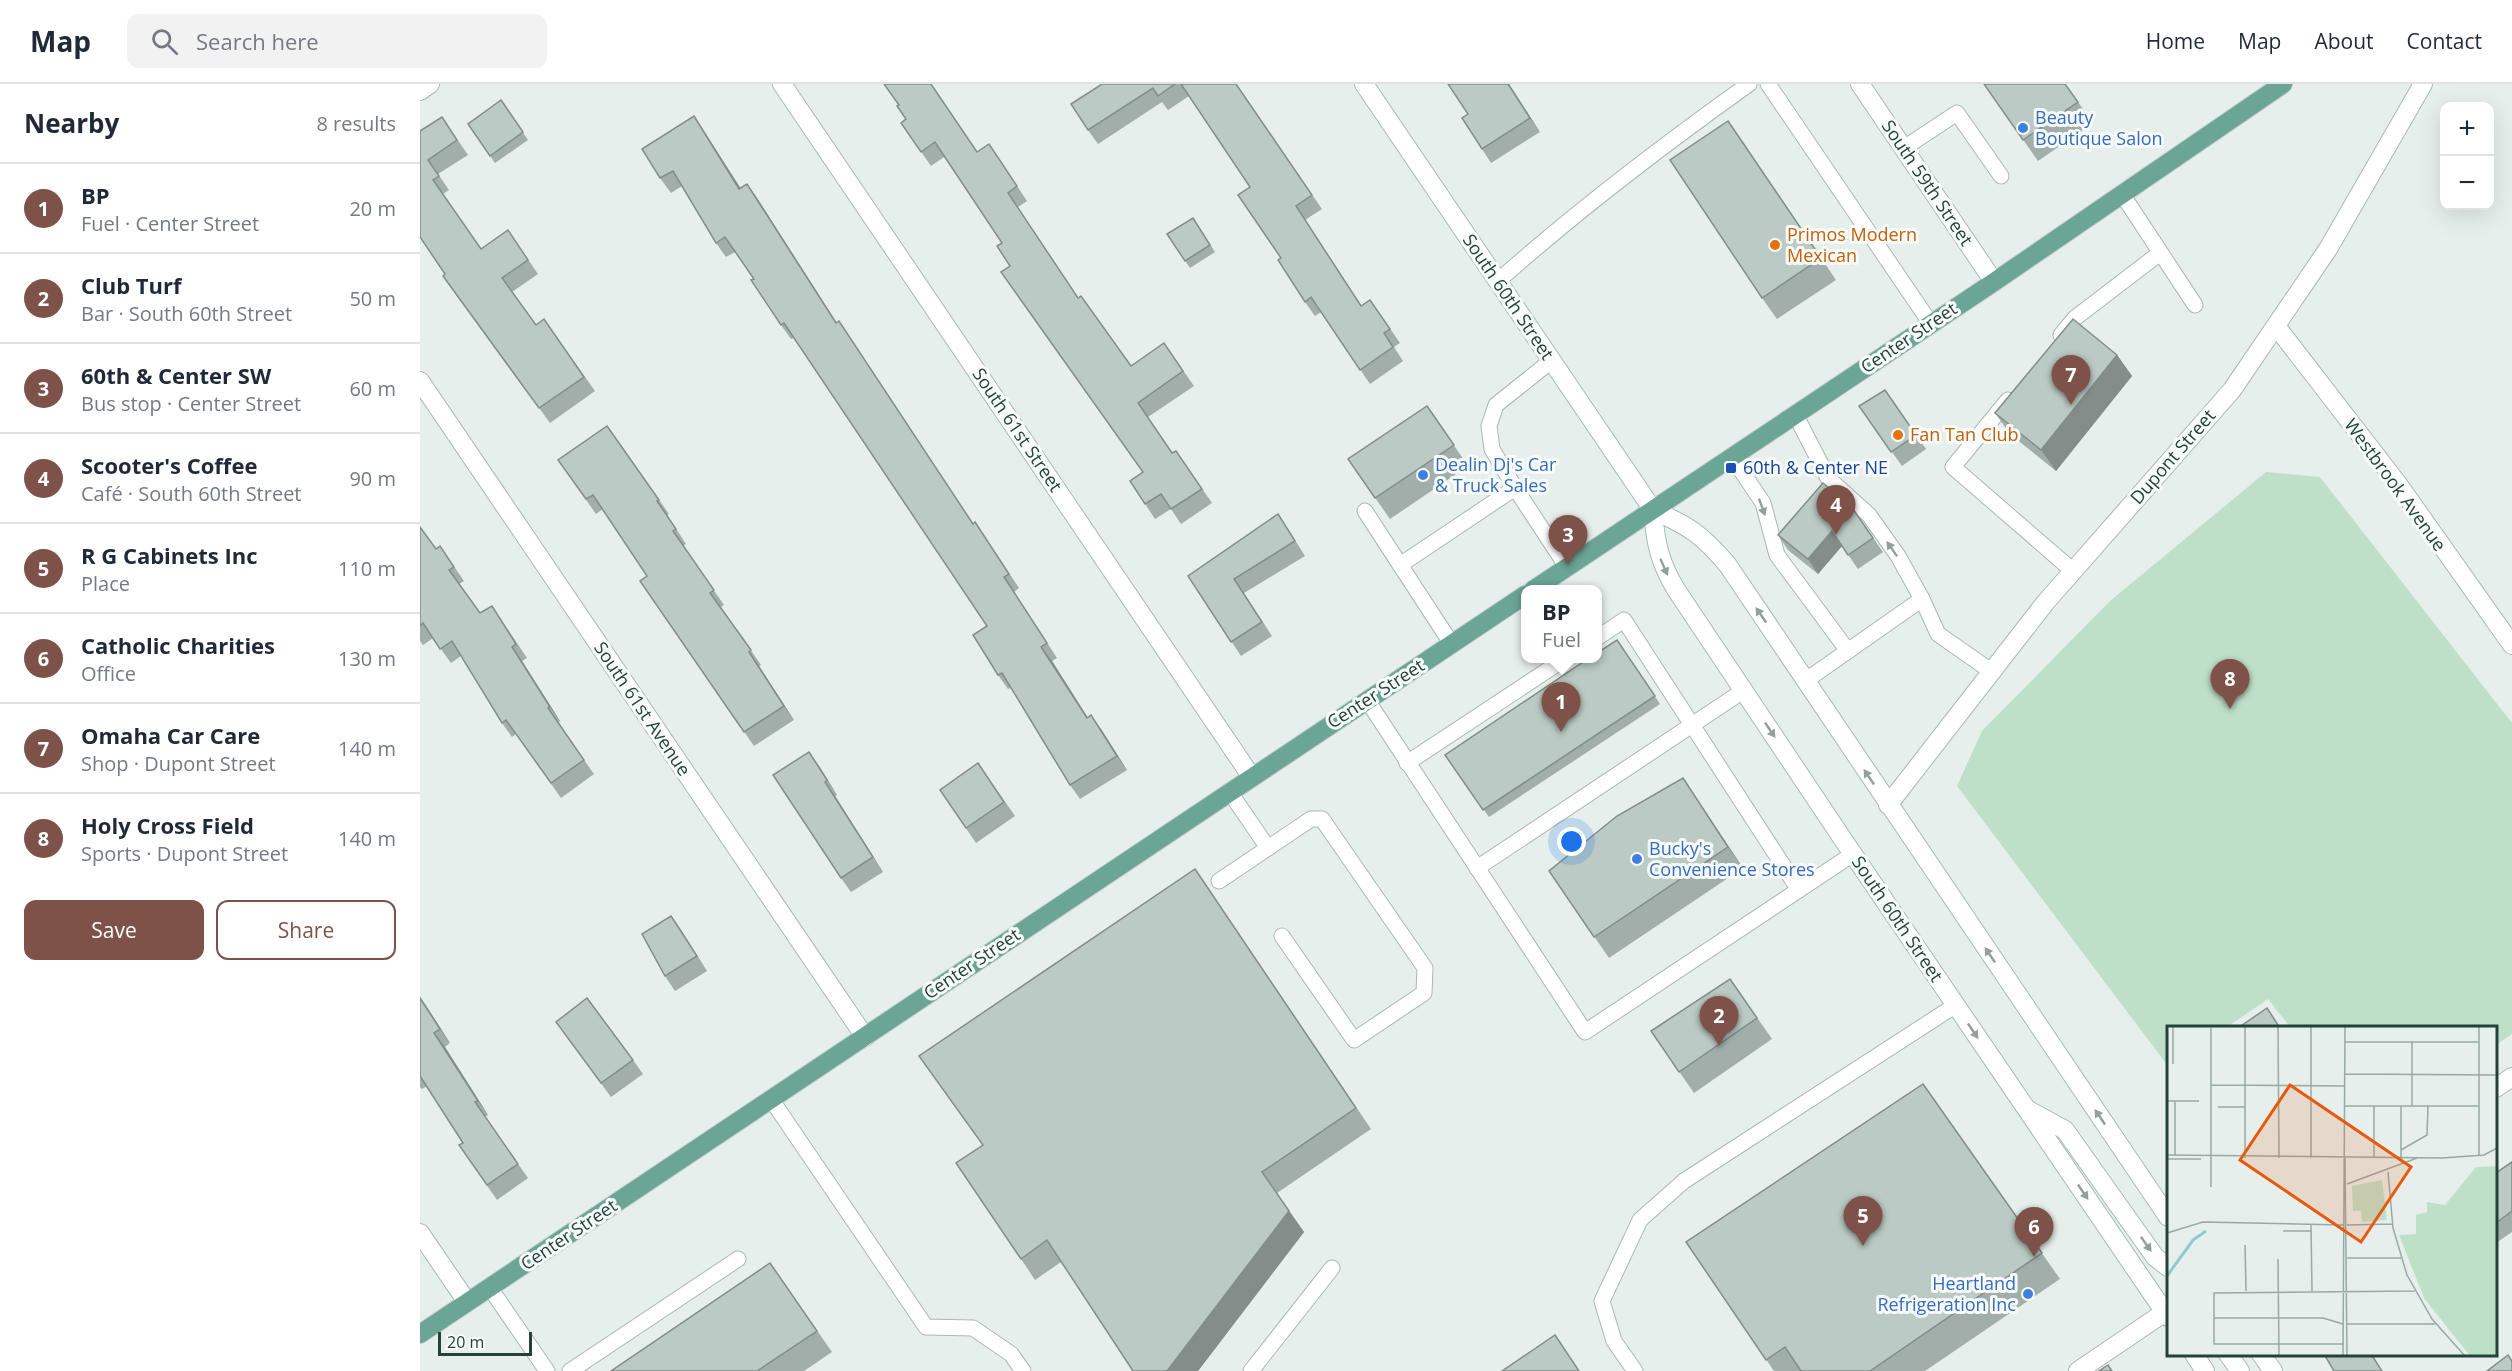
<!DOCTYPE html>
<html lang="en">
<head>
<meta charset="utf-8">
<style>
  :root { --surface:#fff; --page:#f2f2f3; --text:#1f2937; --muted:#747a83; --line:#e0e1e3; --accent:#7f5249 }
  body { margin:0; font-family:"Open Sans",sans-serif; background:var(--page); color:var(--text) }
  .controls { position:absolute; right:18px; top:18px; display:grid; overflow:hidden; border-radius:12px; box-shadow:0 6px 24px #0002 }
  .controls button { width:54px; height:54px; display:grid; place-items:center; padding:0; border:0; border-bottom:2px solid var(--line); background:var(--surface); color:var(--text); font:30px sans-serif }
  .scale { position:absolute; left:18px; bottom:15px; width:94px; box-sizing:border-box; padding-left:6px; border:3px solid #24423a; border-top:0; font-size:16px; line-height:21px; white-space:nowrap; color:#24423a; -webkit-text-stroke:4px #f7fbf9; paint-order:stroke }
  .you { position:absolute; left:1152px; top:758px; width:21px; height:21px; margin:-15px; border:4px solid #fff; border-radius:50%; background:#1a73e8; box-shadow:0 0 0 9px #1a73e833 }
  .badge { display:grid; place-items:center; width:39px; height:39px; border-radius:50%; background:var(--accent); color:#fff; font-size:20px; font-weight:700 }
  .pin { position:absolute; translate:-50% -50px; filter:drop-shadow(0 2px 3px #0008) }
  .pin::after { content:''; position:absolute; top:32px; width:21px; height:18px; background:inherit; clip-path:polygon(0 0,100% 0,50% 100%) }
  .popup { position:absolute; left:1101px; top:501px; width:81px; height:78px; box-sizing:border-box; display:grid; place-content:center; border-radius:12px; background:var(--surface); filter:drop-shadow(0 2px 4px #0005); font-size:20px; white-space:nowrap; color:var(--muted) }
  .popup b { font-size:22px; color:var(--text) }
  .popup::after { content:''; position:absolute; left:50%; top:100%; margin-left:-12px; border:12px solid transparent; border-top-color:var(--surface) }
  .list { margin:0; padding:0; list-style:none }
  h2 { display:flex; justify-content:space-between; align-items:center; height:78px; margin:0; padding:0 24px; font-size:26px }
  h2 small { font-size:20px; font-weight:400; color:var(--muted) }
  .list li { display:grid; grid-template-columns:39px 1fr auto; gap:18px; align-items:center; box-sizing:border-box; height:90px; padding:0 24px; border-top:2px solid var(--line) }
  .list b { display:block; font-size:22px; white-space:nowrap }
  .list p { margin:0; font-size:20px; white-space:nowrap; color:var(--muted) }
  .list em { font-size:20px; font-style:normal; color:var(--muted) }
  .actions { display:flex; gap:12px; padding:18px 24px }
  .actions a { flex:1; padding:14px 0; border:2px solid var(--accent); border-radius:12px; text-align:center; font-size:21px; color:var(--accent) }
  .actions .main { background:var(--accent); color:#fff }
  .icon { flex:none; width:33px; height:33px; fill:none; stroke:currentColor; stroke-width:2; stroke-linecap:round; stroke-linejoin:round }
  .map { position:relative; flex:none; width:2092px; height:1287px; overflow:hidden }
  header { display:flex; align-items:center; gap:36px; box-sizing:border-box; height:84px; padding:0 30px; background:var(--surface); border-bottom:2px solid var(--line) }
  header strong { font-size:28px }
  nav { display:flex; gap:33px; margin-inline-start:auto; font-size:21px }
  .search { width:420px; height:54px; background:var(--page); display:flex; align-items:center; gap:15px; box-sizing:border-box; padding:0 21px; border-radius:12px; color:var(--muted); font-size:22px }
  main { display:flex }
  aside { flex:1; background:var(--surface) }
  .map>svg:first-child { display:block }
  .green { fill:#bfe0c8 }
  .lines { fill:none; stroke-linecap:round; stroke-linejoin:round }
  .service-casing { stroke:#a8b8b2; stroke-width:17 }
  .minor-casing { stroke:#a8b8b2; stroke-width:20 }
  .secondary-casing { stroke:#a4bbb3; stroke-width:20 }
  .primary-casing { stroke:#c2cac8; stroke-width:20 }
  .service { stroke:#fff; stroke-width:15 }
  .minor { stroke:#fff; stroke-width:18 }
  .secondary { stroke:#fff; stroke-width:18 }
  .primary { stroke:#6aa596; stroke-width:18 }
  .wall { fill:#a1aea9 }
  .shaded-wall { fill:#838d89 }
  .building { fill:#bbcac4; stroke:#838d89; stroke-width:1.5 }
  .oneway { fill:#92a09c }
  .shop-dot { fill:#3f7fe0; stroke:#f7fbf9; stroke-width:2 }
  .food-dot { fill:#e8710a; stroke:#f7fbf9; stroke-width:2 }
  .transit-dot { fill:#1a4fb4; stroke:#f7fbf9; stroke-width:2 }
  .labels { text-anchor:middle; stroke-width:6; stroke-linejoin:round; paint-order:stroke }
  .shop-label { font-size:18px; fill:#366cbe; stroke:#f7fbf9; text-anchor:start }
  .street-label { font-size:18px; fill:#24423a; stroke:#f7fbf9 }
  .food-label { font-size:18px; fill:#c56008; stroke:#f7fbf9; text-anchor:start }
  .transit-label { font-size:18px; fill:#164399; stroke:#f7fbf9; text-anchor:start }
  .inset-river { fill:none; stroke:#8ec9d4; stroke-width:3 }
  .inset-road { fill:none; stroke:#98aaa4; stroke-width:1.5 }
  .view { fill:#e8590c; fill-opacity:0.15; stroke:#e8590c; stroke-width:3 }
  .inset-edge { fill:none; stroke:#24423a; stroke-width:3 }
</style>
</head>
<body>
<header>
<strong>Map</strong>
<div class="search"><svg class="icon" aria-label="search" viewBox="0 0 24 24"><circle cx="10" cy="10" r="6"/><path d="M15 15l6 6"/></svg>Search here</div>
<nav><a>Home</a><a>Map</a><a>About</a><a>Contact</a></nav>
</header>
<main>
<aside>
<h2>Nearby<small>8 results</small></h2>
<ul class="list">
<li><span class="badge">1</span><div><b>BP</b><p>Fuel · Center Street</p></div><em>20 m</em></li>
<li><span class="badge">2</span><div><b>Club Turf</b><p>Bar · South 60th Street</p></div><em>50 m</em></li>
<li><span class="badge">3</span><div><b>60th &amp; Center SW</b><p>Bus stop · Center Street</p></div><em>60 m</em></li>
<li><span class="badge">4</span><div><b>Scooter's Coffee</b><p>Café · South 60th Street</p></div><em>90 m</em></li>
<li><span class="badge">5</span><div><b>R G Cabinets Inc</b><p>Place</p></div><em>110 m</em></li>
<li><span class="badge">6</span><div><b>Catholic Charities</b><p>Office</p></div><em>130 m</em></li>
<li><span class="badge">7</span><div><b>Omaha Car Care</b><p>Shop · Dupont Street</p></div><em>140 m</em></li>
<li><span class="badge">8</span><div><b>Holy Cross Field</b><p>Sports · Dupont Street</p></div><em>140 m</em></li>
</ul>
<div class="actions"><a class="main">Save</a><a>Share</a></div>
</aside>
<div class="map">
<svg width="2092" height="1287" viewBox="0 0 2092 1287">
  <rect width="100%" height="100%" fill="#e6efeb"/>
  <polygon class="green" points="1846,388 1900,393 2092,639 2092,950 2076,961 2076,944 1870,943 1848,915 1807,943 1748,944 1748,982 1537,702 1562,647 1690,517"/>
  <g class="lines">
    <defs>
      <g id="service">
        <polyline points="1348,0 1511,240"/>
        <polyline points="1484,64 1537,29 1581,92"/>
        <polyline points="1702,110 1775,221"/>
        <path d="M 1078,197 C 1158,126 1242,62 1329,0"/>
        <polyline points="1641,251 1655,234 1740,169"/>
        <polyline points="1588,316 1533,383 1653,487"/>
        <polyline points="1375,330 1408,394 1449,431 1478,472 1502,515 1518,550 1571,587"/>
        <polyline points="1312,373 1343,419 1357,471 1428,567"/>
        <polyline points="1095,404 1147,483"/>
        <polyline points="945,427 1031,559"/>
        <polyline points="980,481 1095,404 1072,365 1069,342 1076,321 1131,277"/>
        <polyline points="1177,554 1204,536 1379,806"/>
        <polyline points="1385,597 1502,515"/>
        <polyline points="947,616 1165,948 1433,770"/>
        <polyline points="987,679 1146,574"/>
        <polyline points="809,707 848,764 891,735 902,735 1005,884 1004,909 934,956 862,852"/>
        <polyline points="1057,784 1323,607"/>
        <polyline points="799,797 848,764"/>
        <polyline points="351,1015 506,1243 553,1244 591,1270 603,1287"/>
        <polyline points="70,1204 127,1287"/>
        <polyline points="150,1287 318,1175"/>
        <polyline points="831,1287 912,1184"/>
        <polyline points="1215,1287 1194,1257 1182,1217 1220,1136 1264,1097 1536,921"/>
      </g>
      <g id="minor">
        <polyline points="362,0 831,692"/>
        <polyline points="1440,0 1574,198"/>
        <polyline points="0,7 10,0"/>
        <polyline points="1856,242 1978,400 2092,561"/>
        <polyline points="0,297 445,953"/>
        <polyline points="1468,721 1625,519 1812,306 1908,165 2003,0"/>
        <polyline points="2076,1004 2092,993"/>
        <polyline points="0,1149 47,1218"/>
        <polyline points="1658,1287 1745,1228"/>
      </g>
      <g id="secondary">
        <path d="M 944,0 L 1233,426 C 1235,458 1240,480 1257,507 L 1422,754 L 1748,1233"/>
        <path d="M 1233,426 C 1269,442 1281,450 1307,480 L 1748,1133"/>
        <polyline points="1610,1027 1645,1046 1735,1173 1748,1183"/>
        <polyline points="1774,1270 1785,1287"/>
        <polyline points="1808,1270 1820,1287"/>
        <polyline points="1841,1270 1853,1287"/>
      </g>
      <g id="primary">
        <polyline points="1113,506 1574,198 1863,0"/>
        <polyline points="0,1250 1105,511"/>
      </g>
    </defs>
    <use href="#service" class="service-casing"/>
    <use href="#minor" class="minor-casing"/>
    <use href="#secondary" class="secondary-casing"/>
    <use href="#primary" class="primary-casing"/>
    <use href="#service" class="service"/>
    <use href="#minor" class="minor"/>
    <use href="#secondary" class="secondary"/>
    <use href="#primary" class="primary"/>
  </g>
  <g class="wall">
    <polygon points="682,0 816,0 902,125 885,136 941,222 960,230 980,259 974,263 983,277 950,300 901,228 895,232 885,218 861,174 830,103 769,12 748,26 742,18 678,60 668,46"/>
    <polygon points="1028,0 1091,0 1089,1 1120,48 1071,79 1062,65 1048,30"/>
    <polygon points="1564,0 1645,0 1673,39 1618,77"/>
    <polygon points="81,16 108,56 75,79 48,40"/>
    <polygon points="479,21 557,68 569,60 607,117 598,123 658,214 711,282 744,259 774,302 728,333 752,369 756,367 792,419 761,440 751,425 735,435 710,397 723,389 590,182 582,159 524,73 511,82 481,39 486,35"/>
    <polygon points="274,32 320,104 327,100 337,114 417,239 419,237 429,252 553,440 555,438 599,504 594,508 637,574 632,577 667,633 681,645 707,686 660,715 650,701 591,604 588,605 578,591 567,542 374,254 371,255 361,241 334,195 315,168 306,173 296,159 262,102 251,109 240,94"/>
    <polygon points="22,33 48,71 18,90 29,106 23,110 61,165 88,146 118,190 92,208 116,241 124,235 175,307 130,339 23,192 25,190 0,47"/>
    <polygon points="1323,58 1416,196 1357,235 1342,214"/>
    <polygon points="773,134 795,168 770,184 747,150"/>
    <polygon points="1697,271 1712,292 1636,387 1590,350 1575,329"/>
    <polygon points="1465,306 1506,365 1482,382 1439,322"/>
    <polygon points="1007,322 1048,382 970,435 928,375"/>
    <polygon points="187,342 249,430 247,431 266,460 263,462 304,521 301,523 341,581 339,582 374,636 334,662 220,497 227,492 183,425 176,430 138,376"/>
    <polygon points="1433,425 1463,468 1438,485 1422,462 1398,490 1368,466 1358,451"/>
    <polygon points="0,443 16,465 20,462 44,497 39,500 60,529 72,522 107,574 102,577 140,637 138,639 174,690 141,714 96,650 92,653 82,639 41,572 31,579 13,554 3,561 0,557"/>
    <polygon points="868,445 885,472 824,509 852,552 821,572 768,492"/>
    <polygon points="1197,556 1240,620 1069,733 1025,671"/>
    <polygon points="558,679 595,732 556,759 520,706"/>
    <polygon points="399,682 417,711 415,712 463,788 431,808 421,794"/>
    <polygon points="1277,715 1323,784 1189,874 1129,787"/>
    <polygon points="775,785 951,1045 857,1109 884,1148 778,1287 713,1287 641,1178 615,1196 601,1175 563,1062"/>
    <polygon points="251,832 287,887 255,907 245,892"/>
    <polygon points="1310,895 1352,955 1274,1009 1231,947"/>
    <polygon points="0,913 30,959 25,963 68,1031 65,1033 108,1094 77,1116 39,1061 43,1059 7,1002 2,1005 0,1003"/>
    <polygon points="146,952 213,976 223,990 191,1013"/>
    <polygon points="1503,1000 1640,1195 1505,1287 1354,1287 1266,1158"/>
    <polygon points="2092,1078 2092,1148 2076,1159 2076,1089"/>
    <polygon points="350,1179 412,1268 384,1287 191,1287"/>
  </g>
  <g class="shaded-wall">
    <polygon points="1088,0 1089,0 1120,48 1110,34"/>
    <polygon points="274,32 284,47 330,119 319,105"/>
    <polygon points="327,100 337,114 426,254 416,239"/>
    <polygon points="1697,271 1712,292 1636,387 1621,366"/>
    <polygon points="1412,447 1422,462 1398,490 1388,475"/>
    <polygon points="92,563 102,577 140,637 130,623"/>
    <polygon points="621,563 632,577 677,648 667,634"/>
    <polygon points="329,568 339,582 374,636 364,622"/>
    <polygon points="671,631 681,645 707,686 697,672"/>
    <polygon points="389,668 399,682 417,711 407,696"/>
    <polygon points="1263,694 1323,784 1308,763"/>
    <polygon points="405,698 415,712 463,788 453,773"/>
    <polygon points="251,832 261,846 287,887 277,872"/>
    <polygon points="0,913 7,923 30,959 20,945"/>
    <polygon points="14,949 25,963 68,1031 58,1017"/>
    <polygon points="869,1127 884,1148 778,1287 747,1287"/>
  </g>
  <g class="building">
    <polygon points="464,0 511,0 557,68 569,60 597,102 588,109 658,214 661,212 711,282 744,259 763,287 718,319 752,369 756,367 782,405 751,425 741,410 725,420 710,397 723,388 581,188 590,182 577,162 582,159 515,58 501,68 481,39 486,35 477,22 479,21"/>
    <polygon points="682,0 755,0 738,12 733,4 668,46 651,20"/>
    <polygon points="761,0 816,0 892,111 876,122 941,222 950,216 970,245 964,249 973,263 940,286 891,213 885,218 858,176 861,174 818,111 830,103"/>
    <polygon points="1028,0 1088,0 1110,34 1062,65 1042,34 1048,30"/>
    <polygon points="1564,0 1645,0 1658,18 1603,56"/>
    <polygon points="81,16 103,48 70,72 48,40"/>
    <polygon points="274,32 319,105 327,100 416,239 419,237 553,440 555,438 589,490 584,493 627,559 621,563 667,634 671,631 697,672 650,701 582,589 578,591 553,551 567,542 364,239 361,241 331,196 334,195 305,153 296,159 253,87 240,94 222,65"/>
    <polygon points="22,33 37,56 8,76 19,92 13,96 61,165 88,146 108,176 82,194 116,241 124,235 164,293 119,324 23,192 25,190 0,153 0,47"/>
    <polygon points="1308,37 1401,174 1342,214 1250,76"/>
    <polygon points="773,134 790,161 765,177 747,150"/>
    <polygon points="1653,235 1697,271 1621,366 1575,329"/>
    <polygon points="1465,306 1496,351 1471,368 1439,322"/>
    <polygon points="1007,322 1034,361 955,414 928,375"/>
    <polygon points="187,342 239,416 237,417 256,445 253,447 294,506 290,509 331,566 329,568 364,622 324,648 220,497 227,492 173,411 166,415 138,376"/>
    <polygon points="1403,399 1433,425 1453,454 1428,471 1412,447 1388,475 1358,451"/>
    <polygon points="858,430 875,457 814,495 842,538 811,558 768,492"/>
    <polygon points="0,443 16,465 20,462 34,483 29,486 60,529 72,522 96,560 92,563 130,623 128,624 164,676 131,699 86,636 82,639 32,557 20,565 3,539 0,542"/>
    <polygon points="1197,556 1235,612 1063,726 1025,671 1169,574 1177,574 1177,569"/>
    <polygon points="389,668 407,696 405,698 453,773 421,794 353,691"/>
    <polygon points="558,679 584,718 546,744 520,706"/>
    <polygon points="1263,694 1308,763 1174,853 1129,787 1197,732"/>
    <polygon points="775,785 936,1024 842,1088 869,1127 747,1287 713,1287 627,1156 601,1175 536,1079 563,1061 499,972"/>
    <polygon points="251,832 277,872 245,892 222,850"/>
    <polygon points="1310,895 1337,934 1259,988 1231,947"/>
    <polygon points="0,914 20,945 14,949 58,1017 55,1018 98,1080 67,1101 39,1061 43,1059 0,992"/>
    <polygon points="167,914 213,976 181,999 136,938"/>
    <polygon points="1847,924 1860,944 1818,944"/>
    <polygon points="1503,1000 1622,1169 1450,1287 1381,1287 1365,1263 1346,1276 1266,1158"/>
    <polygon points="2092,1078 2092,1127 2076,1139 2076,1089"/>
    <polygon points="350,1179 397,1247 337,1287 191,1287"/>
    <polygon points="1135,1251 1159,1287 1082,1287"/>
    <polygon points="1904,1270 1951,1270 1962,1287 1914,1287"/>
    <polygon points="2088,1271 2092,1277 2092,1287 2067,1287"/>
    <polygon points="1688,1281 1692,1287 1679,1287"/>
  </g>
  <defs><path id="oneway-solid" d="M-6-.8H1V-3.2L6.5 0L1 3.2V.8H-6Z" transform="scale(1.5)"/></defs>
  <g class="oneway">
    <use href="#oneway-solid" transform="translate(1342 423) rotate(70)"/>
    <use href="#oneway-solid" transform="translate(1472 465) rotate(-125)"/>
    <use href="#oneway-solid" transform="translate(1244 483) rotate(66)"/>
    <use href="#oneway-solid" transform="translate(1341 531) rotate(-124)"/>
    <use href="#oneway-solid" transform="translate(1350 646) rotate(56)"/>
    <use href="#oneway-solid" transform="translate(1449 693) rotate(-124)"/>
    <use href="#oneway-solid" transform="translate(1570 871) rotate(-124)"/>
    <use href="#oneway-solid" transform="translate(1553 947) rotate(56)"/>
    <use href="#oneway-solid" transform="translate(1680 1033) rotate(-124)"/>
    <use href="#oneway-solid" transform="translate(1663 1108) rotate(56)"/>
    <use href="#oneway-solid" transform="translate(1726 1160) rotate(55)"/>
  </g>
  <g class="shop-dot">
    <circle cx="1603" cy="44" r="6"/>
    <circle cx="1003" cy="391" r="6"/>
    <circle cx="1217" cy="775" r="6"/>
    <circle cx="1608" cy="1210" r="6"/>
  </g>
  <g class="food-dot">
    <circle cx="1355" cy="161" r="6"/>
    <circle cx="1478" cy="351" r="6"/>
  </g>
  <rect class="transit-dot" x="1305" y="378" width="12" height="12" rx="3"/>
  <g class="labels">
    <g class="shop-label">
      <text x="1615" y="40">Beauty<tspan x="1615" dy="21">Boutique Salon</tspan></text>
      <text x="1015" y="387">Dealin Dj's Car<tspan x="1015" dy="21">&amp; Truck Sales</tspan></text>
      <text x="1229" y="771">Bucky's<tspan x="1229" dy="21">Convenience Stores</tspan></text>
      <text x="1596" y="1206" text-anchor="end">Heartland<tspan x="1596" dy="21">Refrigeration Inc</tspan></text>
    </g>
    <g class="street-label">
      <text transform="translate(1507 99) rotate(56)" y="6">South 59th Street</text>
      <text transform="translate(1088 213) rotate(56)" y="6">South 60th Street</text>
      <text transform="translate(1489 254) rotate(-34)" y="6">Center Street</text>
      <text transform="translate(597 346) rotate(56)" y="6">South 61st Street</text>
      <text transform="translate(1753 373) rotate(-49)" y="6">Dupont Street</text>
      <text transform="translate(1975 401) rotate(54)" y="6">Westbrook Avenue</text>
      <text transform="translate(956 610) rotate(-33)" y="6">Center Street</text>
      <text transform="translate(222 625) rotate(56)" y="6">South 61st Avenue</text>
      <text transform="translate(1477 835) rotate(56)" y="6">South 60th Street</text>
      <text transform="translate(552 880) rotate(-34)" y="6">Center Street</text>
      <text transform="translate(149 1151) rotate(-34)" y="6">Center Street</text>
    </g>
    <g class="food-label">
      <text x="1367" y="157">Primos Modern<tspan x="1367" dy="21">Mexican</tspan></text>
      <text x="1490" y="357">Fan Tan Club</text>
    </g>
    <g class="transit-label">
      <text x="1323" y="390">60th &amp; Center NE</text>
    </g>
  </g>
  <g transform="translate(1747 942)">
    <rect width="330" height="330" fill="#e6efeb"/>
    <path d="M 330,140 L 330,330 L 303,330 L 257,272 L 232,209 L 249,208 L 249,189 L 260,186 L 260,176 L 278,179 L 309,141 ZM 215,154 L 220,194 L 195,196 L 194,185 L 186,185 L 185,160 Z" fill="#bfe0c8"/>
    <path class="inset-river" d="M 0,250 L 26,214 L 39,205"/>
    <path class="inset-road" d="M 6,0 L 6,38M 78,0 L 78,132M 111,0 L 112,132M 144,0 L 144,132M 178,16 L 311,16M 245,16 L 245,80M 178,48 L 330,49M 44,59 L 178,60M 0,75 L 32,75M 178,80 L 311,80M 207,80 L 207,132M 234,80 L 234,132M 51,81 L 78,81M 234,124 L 260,109 L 261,80M 0,129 L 275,132 L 317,129 L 330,122M 8,129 L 8,75M 312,129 L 312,0M 178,132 L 180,330M 0,133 L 34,133M 221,146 L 226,202 L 240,249 L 265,293 L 298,330M 180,158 L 250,132M 44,161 L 44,2M 144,199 L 145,265M 180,199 L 225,198M 116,205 L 144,205M 0,207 L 36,196 L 176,199M 78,219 L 79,265M 180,232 L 234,232M 111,233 L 112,330M 47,292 L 156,292 L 176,298M 180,298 L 268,298M 177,318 L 47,318 L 47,267 L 248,265M 176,330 L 178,0"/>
    <path class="view" d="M 123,59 L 244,141 L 194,216 L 73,134 Z"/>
    <rect width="330" height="330" class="inset-edge"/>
  </g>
</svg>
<div class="controls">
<button>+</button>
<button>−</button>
</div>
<div class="scale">20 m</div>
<div class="you"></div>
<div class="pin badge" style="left:1141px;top:648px">1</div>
<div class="popup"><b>BP</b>Fuel</div>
<div class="pin badge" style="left:1299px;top:962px">2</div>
<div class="pin badge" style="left:1148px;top:481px">3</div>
<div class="pin badge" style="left:1416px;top:451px">4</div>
<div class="pin badge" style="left:1443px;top:1162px">5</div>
<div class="pin badge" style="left:1614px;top:1173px">6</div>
<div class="pin badge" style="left:1651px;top:321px">7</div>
<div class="pin badge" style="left:1810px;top:625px">8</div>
</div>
</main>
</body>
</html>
